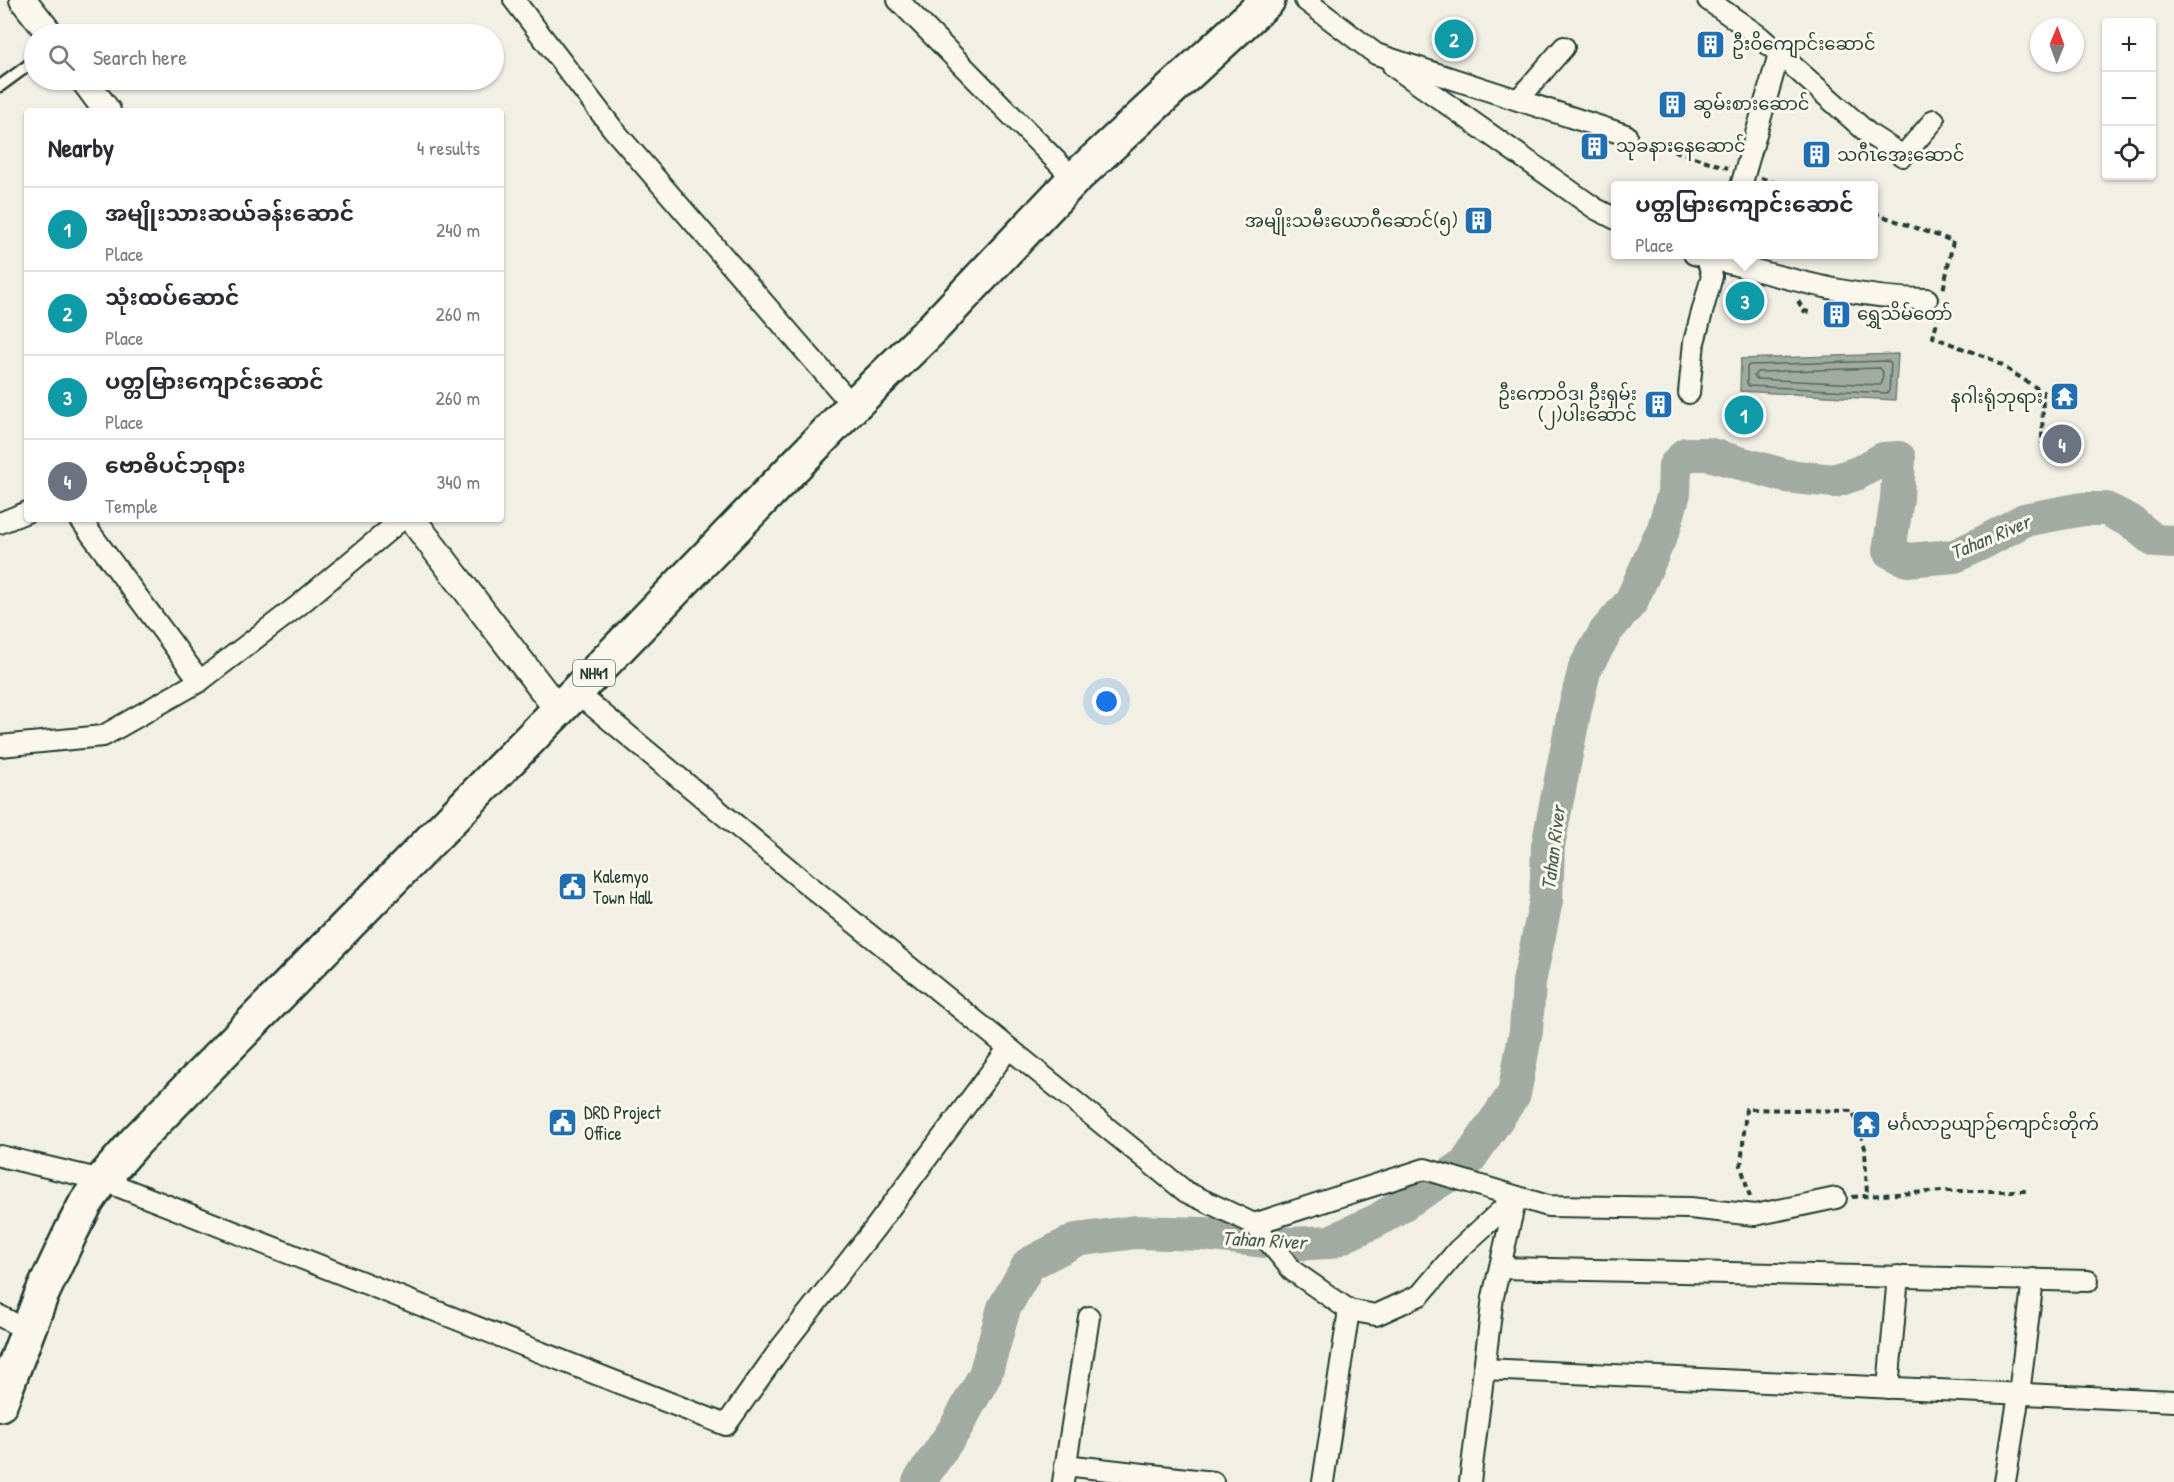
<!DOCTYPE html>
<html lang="en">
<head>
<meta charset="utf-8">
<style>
  :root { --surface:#fff; --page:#f7f7f7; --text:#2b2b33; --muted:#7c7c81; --line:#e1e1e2; --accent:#1a73e8 }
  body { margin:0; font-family:"Patrick Hand","Noto Sans Myanmar",sans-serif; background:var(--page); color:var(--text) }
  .controls { position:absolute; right:18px; top:18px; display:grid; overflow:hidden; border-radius:6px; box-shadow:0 2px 4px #0004 }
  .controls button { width:54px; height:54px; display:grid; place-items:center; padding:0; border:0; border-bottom:2px solid var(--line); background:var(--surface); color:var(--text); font:30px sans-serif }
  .compass { position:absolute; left:2030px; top:18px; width:54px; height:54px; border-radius:50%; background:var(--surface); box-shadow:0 2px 4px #0004; rotate:1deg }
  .you { position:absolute; left:1107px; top:702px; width:21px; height:21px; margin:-15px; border:4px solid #fff; border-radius:50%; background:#1a73e8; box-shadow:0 0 0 9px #1a73e833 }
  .badge { display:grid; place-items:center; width:39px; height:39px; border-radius:50%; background:var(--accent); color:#fff; font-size:20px; font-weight:700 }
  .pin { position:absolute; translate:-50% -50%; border:3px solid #fff; box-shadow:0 2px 6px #0006 }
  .popup { position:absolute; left:1611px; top:181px; width:267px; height:78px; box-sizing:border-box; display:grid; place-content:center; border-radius:6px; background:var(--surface); filter:drop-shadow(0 2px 4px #0005); font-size:20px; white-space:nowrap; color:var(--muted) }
  .popup b { font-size:22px; color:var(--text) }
  .popup::after { content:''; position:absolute; left:50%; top:100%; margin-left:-12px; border:12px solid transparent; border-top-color:var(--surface) }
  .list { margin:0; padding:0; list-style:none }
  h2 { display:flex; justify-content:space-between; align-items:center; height:78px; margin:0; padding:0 24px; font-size:26px }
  h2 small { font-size:20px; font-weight:400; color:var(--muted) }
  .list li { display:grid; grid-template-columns:39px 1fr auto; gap:18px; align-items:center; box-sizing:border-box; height:84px; padding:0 24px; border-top:2px solid var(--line) }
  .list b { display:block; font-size:22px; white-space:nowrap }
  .list p { margin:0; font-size:20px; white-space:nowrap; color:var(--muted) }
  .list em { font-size:20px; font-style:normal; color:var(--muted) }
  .icon { flex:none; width:33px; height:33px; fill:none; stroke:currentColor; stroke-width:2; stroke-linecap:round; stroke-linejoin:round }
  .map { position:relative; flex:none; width:2174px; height:1482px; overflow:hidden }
  .search { position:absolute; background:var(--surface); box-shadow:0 2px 4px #0004; left:24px; top:24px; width:480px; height:66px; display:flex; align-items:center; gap:15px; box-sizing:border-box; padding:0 21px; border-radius:33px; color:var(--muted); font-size:22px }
  .panel { position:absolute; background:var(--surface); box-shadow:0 2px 4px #0004; left:24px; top:108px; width:480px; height:414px; border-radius:6px }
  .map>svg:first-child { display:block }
  .water { fill:#a2aba1; stroke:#6e7f75; stroke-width:1.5 }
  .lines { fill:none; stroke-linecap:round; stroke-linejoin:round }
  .shore { stroke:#536960; stroke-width:1.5 }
  .river { stroke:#a2aba1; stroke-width:34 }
  .service-casing { stroke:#1f3d34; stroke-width:15 }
  .minor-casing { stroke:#1f3d34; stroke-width:24 }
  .tertiary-casing { stroke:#1f3d34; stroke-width:30 }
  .trunk-casing { stroke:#1f3d34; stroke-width:38 }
  .path { stroke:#1f3d34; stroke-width:4; stroke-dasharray:6 4.5; stroke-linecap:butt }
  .service { stroke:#fbf7ec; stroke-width:10 }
  .minor { stroke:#fbf7ec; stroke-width:20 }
  .tertiary { stroke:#fbf7ec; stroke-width:26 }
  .trunk { stroke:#fbf7ec; stroke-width:33 }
  .labels { text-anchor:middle; stroke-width:6; stroke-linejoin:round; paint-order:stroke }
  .shield { fill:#fbf7ec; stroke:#61756b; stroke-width:1.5 }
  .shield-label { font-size:16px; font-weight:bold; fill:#1f3d34 }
  .poi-label { font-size:18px; fill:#1f3d34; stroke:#fbf7ec; text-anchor:start }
  .water-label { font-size:20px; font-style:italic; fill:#465e55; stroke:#fbf7ec }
</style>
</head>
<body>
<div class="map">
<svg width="2174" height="1482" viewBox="0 0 2174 1482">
  <rect width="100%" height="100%" fill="#f2f0e5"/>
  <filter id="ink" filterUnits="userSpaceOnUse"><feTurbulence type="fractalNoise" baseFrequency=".0167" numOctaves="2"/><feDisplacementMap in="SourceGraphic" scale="12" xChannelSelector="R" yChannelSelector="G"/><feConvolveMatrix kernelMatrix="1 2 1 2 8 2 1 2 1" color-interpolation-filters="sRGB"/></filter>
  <g filter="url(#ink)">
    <polygon class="water" points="1898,354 1895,400 1740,391 1741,359"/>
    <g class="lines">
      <g class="shore">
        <polygon points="1888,361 1891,364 1889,391 1887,393 1749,386 1747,383 1747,367 1749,365"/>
        <polygon points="1880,368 1883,372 1882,383 1880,385 1757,379 1754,376 1757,372"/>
      </g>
      <polyline class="river" points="919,1482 955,1429 985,1375 1004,1308 1029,1264 1076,1240 1136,1232 1205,1234 1290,1244 1330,1242 1378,1220 1465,1165 1514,1094 1526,1031 1529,982 1546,901 1548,846 1575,708 1585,668 1606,631 1631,602 1664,528 1674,493 1675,466 1686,454 1708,454 1786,476 1834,481 1858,473 1883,459 1899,458 1897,499 1889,551 1907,560 1955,556 1988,540 2024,520 2083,509 2106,509 2130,521 2155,541 2174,542"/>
      <defs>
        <polyline id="service" points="0,86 34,61"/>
        <g id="minor">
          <polyline points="514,0 613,129 853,406"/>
          <polyline points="898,0 1074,179"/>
          <polyline points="1305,0 1376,54 1626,135"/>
          <polyline points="1708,0 1759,36 1869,134 1903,156 1934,120"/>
          <polyline points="1393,66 1596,209 1616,219"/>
          <polyline points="1518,100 1564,47"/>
          <polyline points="1741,186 1779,54"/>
          <path d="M 1694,254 C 1770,273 1847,299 1927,299"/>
          <polyline points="1689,393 1694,342 1712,276 1707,258 1709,254"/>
          <polyline points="80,519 200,681"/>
          <polyline points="0,523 27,512"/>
          <polyline points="576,692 796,875 1186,1192 1254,1224 1425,1169 1548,1206 1690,1208 1755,1215 1836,1198"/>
          <polyline points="0,746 103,736 200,681 299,605 402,519"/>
          <polyline points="0,1156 102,1180 726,1425 780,1349 875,1228 1008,1049"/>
          <polyline points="1254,1224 1293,1271 1349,1310 1376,1315 1420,1295 1458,1250 1516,1197"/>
          <polyline points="1500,1268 2088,1281"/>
          <polyline points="0,1316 28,1331"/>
          <polyline points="1484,1369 2174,1401"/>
          <polyline points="1888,1388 1898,1276"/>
          <polyline points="1065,1465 1213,1482"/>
          <polyline points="1063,1482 1089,1317"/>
          <polyline points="1323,1482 1349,1310"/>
          <polyline points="1470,1482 1493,1297 1516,1197"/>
          <polyline points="2005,1482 2019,1394 2033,1279"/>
        </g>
        <g id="tertiary">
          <polyline points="23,0 50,34"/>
          <polyline points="84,80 107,111"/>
          <polyline points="412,519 558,710"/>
        </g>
        <polyline id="trunk" points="0,1404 41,1296 71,1232 86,1203 102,1180 136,1141 576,692 853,406 930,331 1074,179 1268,0"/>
      </defs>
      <use href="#service" class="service-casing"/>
      <use href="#minor" class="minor-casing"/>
      <use href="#tertiary" class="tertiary-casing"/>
      <use href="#trunk" class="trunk-casing"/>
      <g class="path">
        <polyline points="1644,141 1728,168"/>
        <polyline points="1761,178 1785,186"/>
        <polyline points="1874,213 1953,241 1943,291"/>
        <polyline points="1798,301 1804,311 1809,312"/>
        <polyline points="1939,313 1933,337 1993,360 2043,392 2042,444"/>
        <polyline points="1750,1197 1741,1166 1746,1109 1853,1111 1865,1148 1867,1196"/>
        <polyline points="1852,1197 1943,1191 2026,1191"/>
      </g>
      <use href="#service" class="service"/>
      <use href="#minor" class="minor"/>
      <use href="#tertiary" class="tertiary"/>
      <use href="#trunk" class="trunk"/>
    </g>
  </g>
  <defs>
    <symbol id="building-square" viewBox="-11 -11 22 22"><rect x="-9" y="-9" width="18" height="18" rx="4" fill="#1f6fb2" stroke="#fbf7ec"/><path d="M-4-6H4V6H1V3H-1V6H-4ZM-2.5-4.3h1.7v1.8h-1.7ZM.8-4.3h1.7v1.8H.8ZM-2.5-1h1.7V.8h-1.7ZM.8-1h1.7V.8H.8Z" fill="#fff"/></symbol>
    <symbol id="temple-square" viewBox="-11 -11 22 22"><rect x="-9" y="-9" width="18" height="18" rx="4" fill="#1f6fb2" stroke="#fbf7ec"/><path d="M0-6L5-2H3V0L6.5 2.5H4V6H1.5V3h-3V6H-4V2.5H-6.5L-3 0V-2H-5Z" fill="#fff"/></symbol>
    <symbol id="civic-square" viewBox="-11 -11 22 22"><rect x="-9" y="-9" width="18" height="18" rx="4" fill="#1f6fb2" stroke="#fbf7ec"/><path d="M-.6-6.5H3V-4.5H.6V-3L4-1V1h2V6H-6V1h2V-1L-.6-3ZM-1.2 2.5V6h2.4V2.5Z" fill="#fff"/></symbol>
  </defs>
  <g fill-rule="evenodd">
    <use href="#building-square" x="1694" y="28" width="33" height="33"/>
    <use href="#building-square" x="1656" y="88" width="33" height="33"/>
    <use href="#building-square" x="1578" y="130" width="33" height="33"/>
    <use href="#building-square" x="1800" y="138" width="33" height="33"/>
    <use href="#building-square" x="1462" y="204" width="33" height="33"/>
    <use href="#building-square" x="1820" y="298" width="33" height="33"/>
    <use href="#temple-square" x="2048" y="380" width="33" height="33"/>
    <use href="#building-square" x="1642" y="388" width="33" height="33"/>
    <use href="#civic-square" x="556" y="870" width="33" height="33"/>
    <use href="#civic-square" x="546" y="1106" width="33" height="33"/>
    <use href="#temple-square" x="1850" y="1108" width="33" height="33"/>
  </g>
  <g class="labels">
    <rect class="shield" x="573" y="660" width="42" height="26" rx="4.5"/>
    <g class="shield-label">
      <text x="594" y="679">NH41</text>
    </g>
    <g class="poi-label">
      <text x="1732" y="50">ဦးဝိကျောင်းဆောင်</text>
      <text x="1693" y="110">ဆွမ်းစားဆောင်</text>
      <text x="1616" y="152">သုခနားနေဆောင်</text>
      <text x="1837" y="161">သဂီၤအေးဆောင်</text>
      <text x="1458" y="227" text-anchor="end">အမျိုးသမီးယောဂီဆောင်(၅)</text>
      <text x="1857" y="320">ရွှေသိမ်တော်</text>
      <text x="1637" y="400" text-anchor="end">ဦးကောဝိဒ၊ ဦးရှမ်း<tspan x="1637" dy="21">(၂)ပါးဆောင်</tspan></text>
      <text x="2043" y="403" text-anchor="end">နဂါးရုံဘုရား</text>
      <text x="593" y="883">Kalemyo<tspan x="593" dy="21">Town Hall</tspan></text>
      <text x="584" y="1119">DRD Project<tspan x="584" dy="21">Office</tspan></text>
      <text x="1887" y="1130">မင်္ဂလာဥယျာဉ်ကျောင်းတိုက်</text>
    </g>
    <g class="water-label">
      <text transform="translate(1990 537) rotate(-23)" y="7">Tahan River</text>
      <text transform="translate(1553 848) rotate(-83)" y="7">Tahan River</text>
      <text transform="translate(1264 1240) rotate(3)" y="7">Tahan River</text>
    </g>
  </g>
</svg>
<div class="controls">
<button>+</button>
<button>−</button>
<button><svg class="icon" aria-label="locate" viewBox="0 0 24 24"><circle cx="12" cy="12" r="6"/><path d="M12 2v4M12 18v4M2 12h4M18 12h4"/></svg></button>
</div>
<svg class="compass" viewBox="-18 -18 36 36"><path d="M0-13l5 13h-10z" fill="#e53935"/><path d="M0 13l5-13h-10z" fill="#7c7c81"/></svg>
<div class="you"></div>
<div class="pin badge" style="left:1744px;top:415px;background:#0f9aa8">1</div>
<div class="pin badge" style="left:1454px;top:39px;background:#0f9aa8">2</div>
<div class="pin badge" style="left:1745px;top:301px;background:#0f9aa8">3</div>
<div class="popup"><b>ပတ္တမြားကျောင်းဆောင်</b>Place</div>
<div class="pin badge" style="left:2062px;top:444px;background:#6b7280">4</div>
<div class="search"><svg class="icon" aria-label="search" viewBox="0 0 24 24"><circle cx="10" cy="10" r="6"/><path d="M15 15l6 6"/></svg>Search here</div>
<section class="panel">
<h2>Nearby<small>4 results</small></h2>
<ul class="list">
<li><span class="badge" style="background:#0f9aa8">1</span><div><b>အမျိုးသားဆယ်ခန်းဆောင်</b><p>Place</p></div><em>240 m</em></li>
<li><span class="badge" style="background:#0f9aa8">2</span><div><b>သုံးထပ်ဆောင်</b><p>Place</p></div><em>260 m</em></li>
<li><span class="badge" style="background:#0f9aa8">3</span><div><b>ပတ္တမြားကျောင်းဆောင်</b><p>Place</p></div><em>260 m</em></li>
<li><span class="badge" style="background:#6b7280">4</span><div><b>ဗောဓိပင်ဘုရား</b><p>Temple</p></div><em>340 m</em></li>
</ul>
</section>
</div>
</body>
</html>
